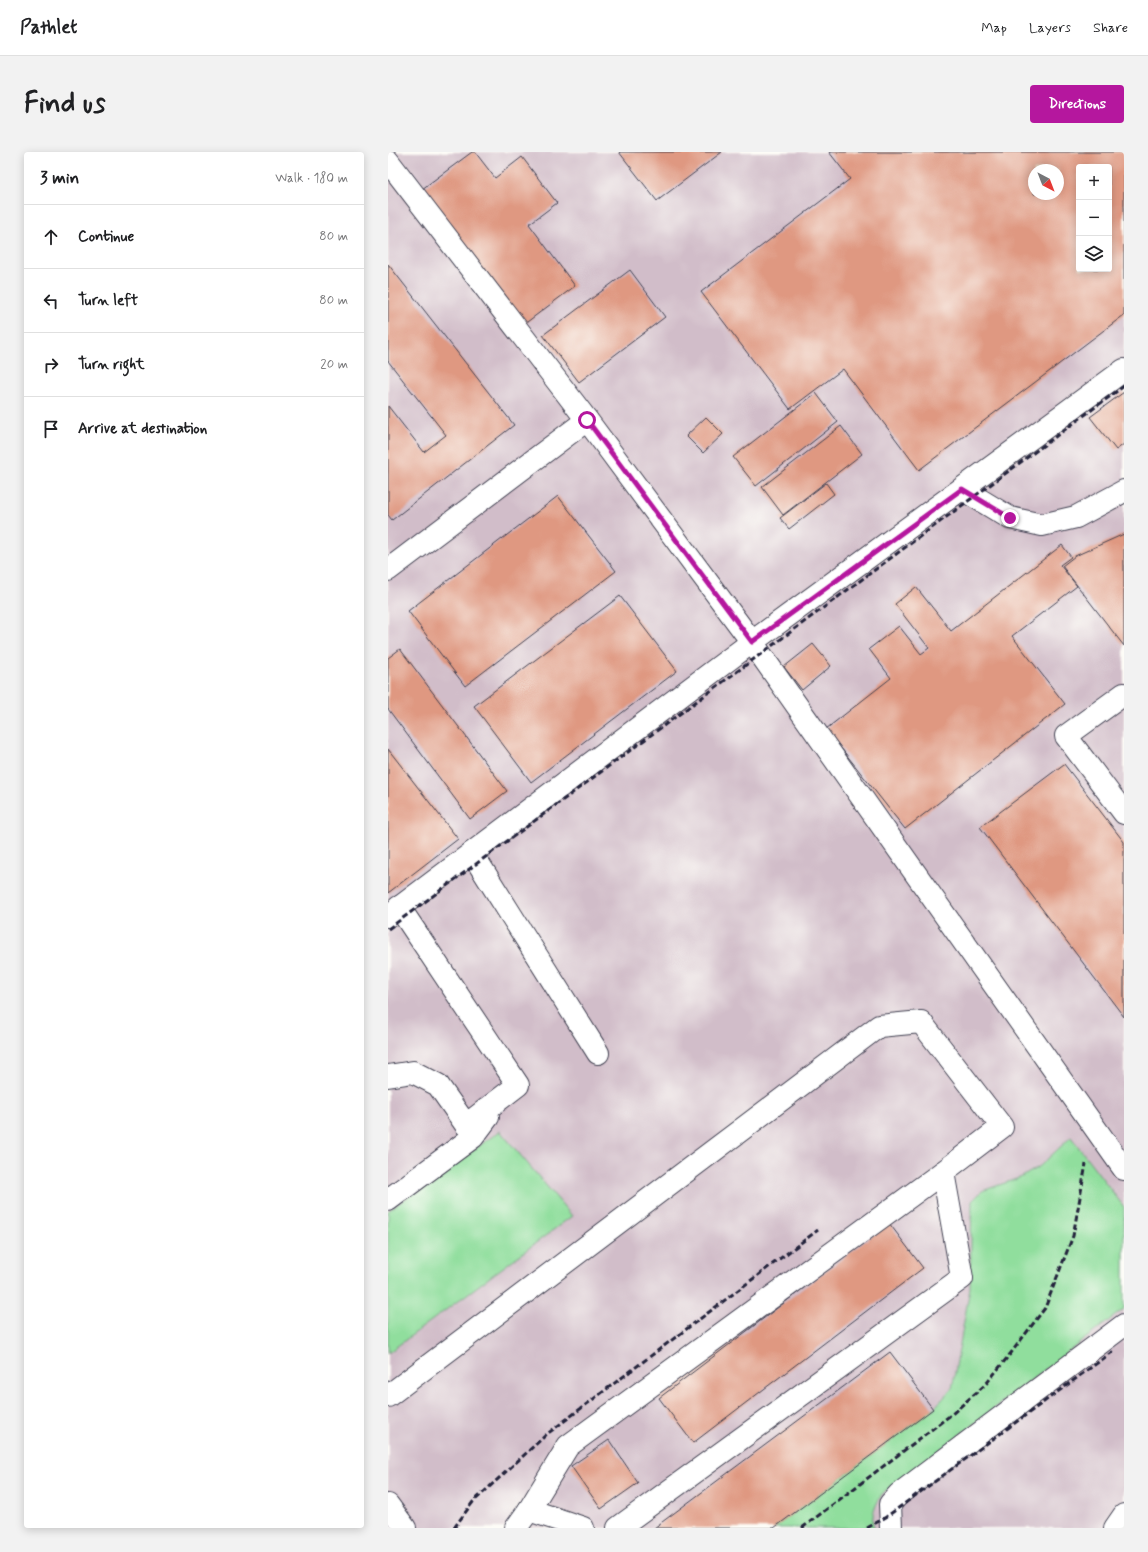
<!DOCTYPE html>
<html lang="en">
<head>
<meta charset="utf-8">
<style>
  :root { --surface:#fff; --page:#f2f2f2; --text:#202124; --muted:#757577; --line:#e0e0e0; --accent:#b5179e }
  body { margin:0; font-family:Mynerve,sans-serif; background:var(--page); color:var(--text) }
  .controls { position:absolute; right:12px; top:12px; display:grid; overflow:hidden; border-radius:4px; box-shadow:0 2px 10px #0003 }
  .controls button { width:36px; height:36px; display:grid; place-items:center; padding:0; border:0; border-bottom:1px solid var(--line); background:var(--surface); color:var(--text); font:20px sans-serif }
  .compass { position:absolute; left:640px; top:12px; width:36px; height:36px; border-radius:50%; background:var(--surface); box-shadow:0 2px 10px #0003; rotate:138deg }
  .stop { position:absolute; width:12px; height:12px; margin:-9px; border:3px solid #b5179e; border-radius:50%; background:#fff }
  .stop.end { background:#b5179e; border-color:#fff; box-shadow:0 1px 4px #0008 }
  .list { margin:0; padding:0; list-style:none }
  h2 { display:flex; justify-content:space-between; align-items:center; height:52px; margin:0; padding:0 16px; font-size:17px }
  h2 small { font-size:13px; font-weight:400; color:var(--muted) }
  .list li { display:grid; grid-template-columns:26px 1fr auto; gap:12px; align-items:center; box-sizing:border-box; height:64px; padding:0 16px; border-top:1px solid var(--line) }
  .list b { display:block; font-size:15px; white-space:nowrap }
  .list em { font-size:13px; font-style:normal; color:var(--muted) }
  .icon { flex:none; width:22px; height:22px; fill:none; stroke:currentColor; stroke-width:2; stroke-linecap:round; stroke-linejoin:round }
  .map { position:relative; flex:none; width:736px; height:1376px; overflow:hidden; border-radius:4px }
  header { display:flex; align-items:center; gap:24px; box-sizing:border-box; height:56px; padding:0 20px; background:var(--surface); border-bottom:1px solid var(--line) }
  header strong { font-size:19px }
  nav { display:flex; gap:22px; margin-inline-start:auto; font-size:14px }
  .intro { display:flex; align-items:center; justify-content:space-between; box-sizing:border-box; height:96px; padding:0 24px }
  h1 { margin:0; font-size:28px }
  .button { padding:10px 18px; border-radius:4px; background:var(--accent); color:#fff; font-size:14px; font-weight:700 }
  main { display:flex; gap:24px; padding:0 24px }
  aside { flex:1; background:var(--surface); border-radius:4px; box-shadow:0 2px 10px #0003 }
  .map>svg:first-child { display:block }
  .industrial { fill:#d1bdc9; fill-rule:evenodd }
  .green { fill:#90de9d; stroke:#59806c }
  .building { fill:#df9881; fill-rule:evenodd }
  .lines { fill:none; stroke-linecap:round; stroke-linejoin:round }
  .minor-casing { stroke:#414051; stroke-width:24 }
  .minor { stroke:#fff; stroke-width:22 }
  .rail { stroke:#22223b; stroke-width:3; stroke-dasharray:6 3; stroke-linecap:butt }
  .route { stroke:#b5179e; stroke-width:5 }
</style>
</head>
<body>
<header>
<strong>Pathlet</strong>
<nav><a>Map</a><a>Layers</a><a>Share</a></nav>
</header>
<div class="intro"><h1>Find us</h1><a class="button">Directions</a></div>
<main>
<aside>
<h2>3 min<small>Walk · 180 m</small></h2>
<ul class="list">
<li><svg class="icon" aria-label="ahead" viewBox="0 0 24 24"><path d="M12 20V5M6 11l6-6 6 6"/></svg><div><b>Continue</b></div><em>80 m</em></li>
<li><svg class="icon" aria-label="left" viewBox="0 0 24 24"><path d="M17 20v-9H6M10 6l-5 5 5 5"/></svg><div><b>Turn left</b></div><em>80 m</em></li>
<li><svg class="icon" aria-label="right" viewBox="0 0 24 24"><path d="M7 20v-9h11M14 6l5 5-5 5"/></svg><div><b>Turn right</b></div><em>20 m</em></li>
<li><svg class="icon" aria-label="arrive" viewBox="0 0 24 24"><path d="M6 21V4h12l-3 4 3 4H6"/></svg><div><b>Arrive at destination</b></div></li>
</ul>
</aside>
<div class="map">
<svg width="736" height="1376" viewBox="0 0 736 1376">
  <rect width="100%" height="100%" fill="#fdfcf7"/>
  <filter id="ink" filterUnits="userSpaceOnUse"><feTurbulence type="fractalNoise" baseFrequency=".025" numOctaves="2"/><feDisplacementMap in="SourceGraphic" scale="8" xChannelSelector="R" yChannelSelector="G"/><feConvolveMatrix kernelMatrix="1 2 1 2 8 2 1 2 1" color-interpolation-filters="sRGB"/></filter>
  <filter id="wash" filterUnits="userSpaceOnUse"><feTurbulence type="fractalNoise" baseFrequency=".012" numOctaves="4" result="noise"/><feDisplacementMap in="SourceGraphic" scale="16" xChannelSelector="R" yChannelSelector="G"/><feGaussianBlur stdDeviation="0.9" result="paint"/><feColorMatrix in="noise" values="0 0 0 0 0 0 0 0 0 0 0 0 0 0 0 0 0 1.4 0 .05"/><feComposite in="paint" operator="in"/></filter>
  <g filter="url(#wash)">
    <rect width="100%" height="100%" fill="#f1e7cd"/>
    <path class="industrial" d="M 0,0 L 736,0 L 736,1376 L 0,1376 ZM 691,15 L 721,15 L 721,117 L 691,117 ZM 646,18 L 670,18 L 670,42 L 646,42 Z"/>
    <g class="green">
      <polygon points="112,979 184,1064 0,1201 0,1059"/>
      <path d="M 683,985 L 736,1055 L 736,1157 L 494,1342 C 488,1352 482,1364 486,1376 L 386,1376 L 545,1257 L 564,1237 L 582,1136 L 584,1049 L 594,1039 L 634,1025 L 652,1014 Z"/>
    </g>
    <g id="blocks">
      <g class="building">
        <polygon points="84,0 87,0 107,26 134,5 169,51 141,72 187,134 135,173 34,37"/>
        <polygon points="231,0 334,0 269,49"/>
        <path d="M 441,0 L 736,0 L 736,163 L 531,318 L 455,217 L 402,257 L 313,140 L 462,27 ZM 691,15 L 721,15 L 721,117 L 691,117 ZM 646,18 L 670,18 L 670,42 L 646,42 Z"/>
        <polygon points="0,112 126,273 4,368 0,363 0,254 36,300 58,283 0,209"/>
        <polygon points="242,118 277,165 191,230 155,183"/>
        <polygon points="736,240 736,292 728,298 702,265"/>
        <polygon points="428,241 450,270 368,334 345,305"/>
        <polygon points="318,265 335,282 315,301 298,284"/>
        <polygon points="453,274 474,302 395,363 374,335"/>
        <polygon points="438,331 446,342 401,377 392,366"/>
        <polygon points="170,344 228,419 77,534 20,459"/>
        <polygon points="736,382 736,494 674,414 687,404"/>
        <polygon points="674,393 683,405 672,413 689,434 624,484 677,552 517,677 438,577 503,526 481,497 511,474 533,502 541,496 507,452 528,435 563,479"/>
        <polygon points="232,444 289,519 143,630 86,554"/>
        <polygon points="425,492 443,514 414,538 396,515"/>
        <polygon points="12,497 119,639 82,667 0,557 0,506"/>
        <polygon points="0,597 70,687 0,741"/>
        <polygon points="676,612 736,690 736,865 592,675"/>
        <polygon points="501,1071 535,1116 305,1291 271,1246"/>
        <polygon points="502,1200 545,1257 386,1376 266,1376"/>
        <polygon points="221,1288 250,1331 213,1357 183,1314"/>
      </g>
    </g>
  </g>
  <g filter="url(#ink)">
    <use href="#blocks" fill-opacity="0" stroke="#414051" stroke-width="1"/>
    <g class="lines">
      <defs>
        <g id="minor">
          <polyline points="0,9 199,268 364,490 736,1017"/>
          <polyline points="574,337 622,366 654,373 688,365 736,339"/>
          <polyline points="0,418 199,268"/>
          <polyline points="736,542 678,584 736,661"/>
          <polyline points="84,701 210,901"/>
          <polyline points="0,764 364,490 736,218"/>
          <polyline points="0,924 25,920 50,933 78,973 130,933 11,755"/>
          <polyline points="0,1048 85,985 100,965"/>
          <polyline points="0,1244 491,874 533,870 614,975 555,1020"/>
          <polyline points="0,1353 17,1376"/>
          <polyline points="141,1358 195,1376"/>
          <polyline points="128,1376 141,1358 180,1294 555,1020 574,1126 230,1376"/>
          <polyline points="503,1376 502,1352 511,1342 736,1173"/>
          <polyline points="727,1376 736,1363"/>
        </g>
      </defs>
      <use href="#minor" class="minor-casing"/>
      <use href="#minor" class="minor"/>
      <g class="rail">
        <polyline points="0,777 736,234"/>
        <polyline points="66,1376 85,1350 159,1282 430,1078"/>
        <polyline points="414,1376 564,1262 598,1232 623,1201 657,1156 685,1084 698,1012"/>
        <polyline points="479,1376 498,1365 727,1198"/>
      </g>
    </g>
  </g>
  <g class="lines" filter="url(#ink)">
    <polyline class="route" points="199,268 364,490 574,337 622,366"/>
  </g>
</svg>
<div class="controls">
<button>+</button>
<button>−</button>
<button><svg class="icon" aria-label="layers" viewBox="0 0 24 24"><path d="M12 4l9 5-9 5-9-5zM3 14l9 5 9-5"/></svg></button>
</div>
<svg class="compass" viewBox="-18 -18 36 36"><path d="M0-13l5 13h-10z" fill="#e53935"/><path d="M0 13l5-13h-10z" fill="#757577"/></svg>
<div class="stop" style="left:199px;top:268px"></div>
<div class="stop end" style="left:622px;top:366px"></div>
</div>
</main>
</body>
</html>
